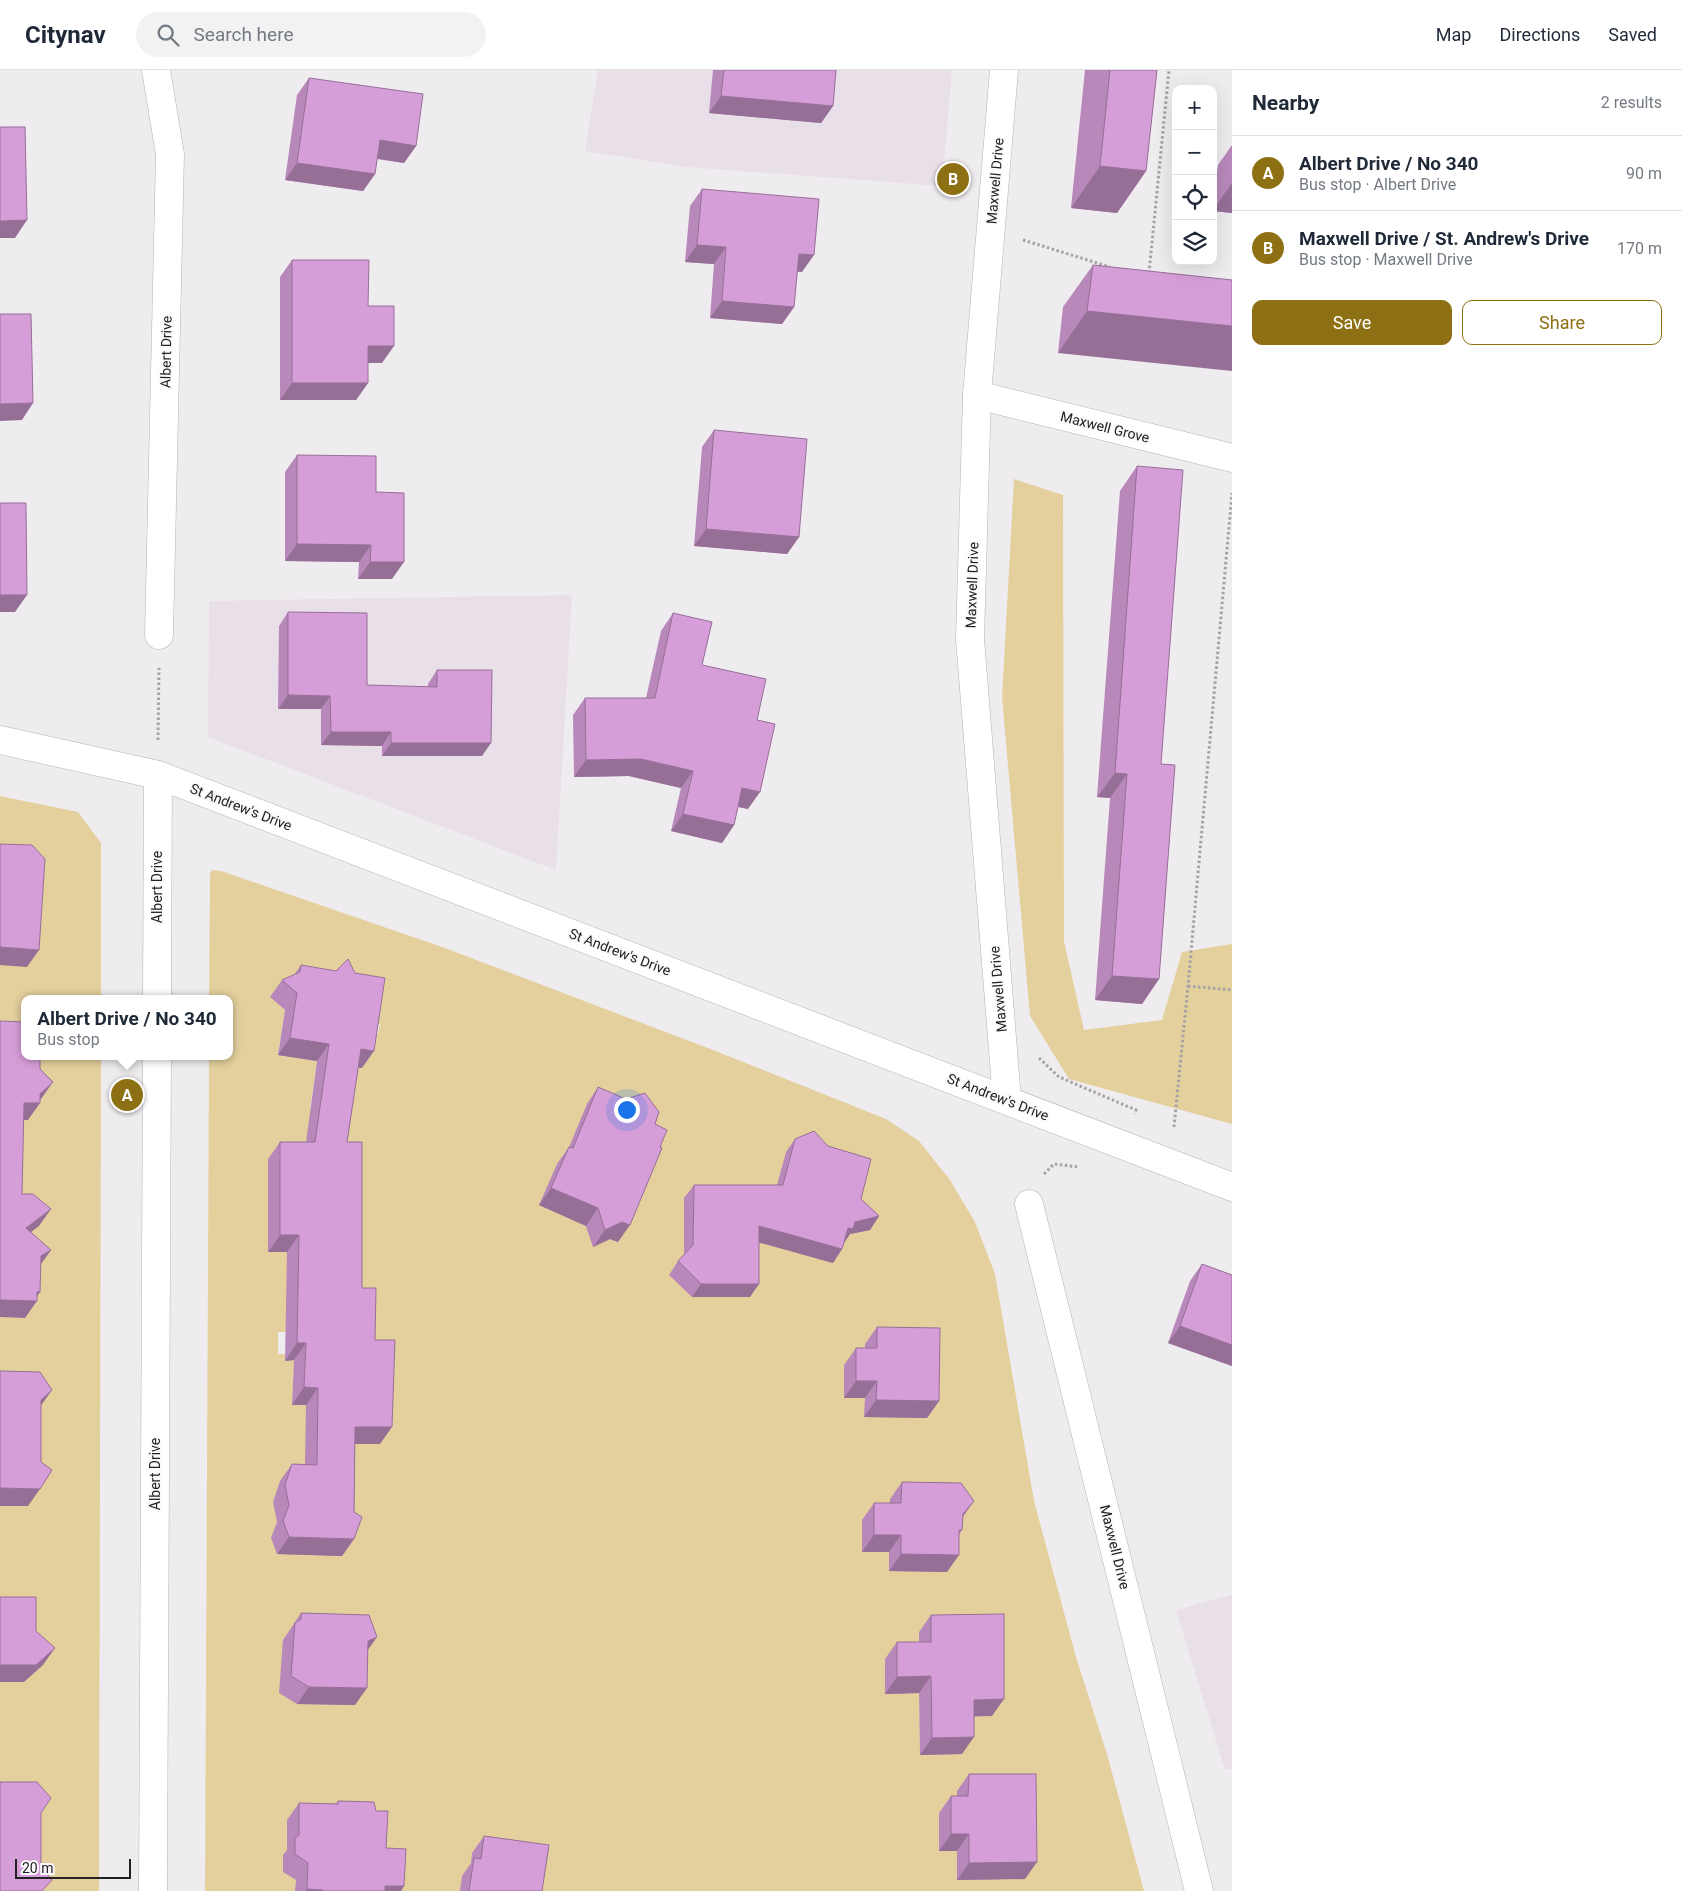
<!DOCTYPE html>
<html lang="en">
<head>
<meta charset="utf-8">
<style>
  :root { --surface:#fff; --page:#f2f2f3; --text:#1f2937; --muted:#747a83; --line:#e0e1e3; --accent:#8e7014 }
  body { margin:0; font-family:Roboto,sans-serif; background:var(--page); color:var(--text) }
  .controls { position:absolute; right:15px; top:15px; display:grid; overflow:hidden; border-radius:10px; box-shadow:0 5px 20px #0002 }
  .controls button { width:45px; height:45px; display:grid; place-items:center; padding:0; border:0; border-bottom:1px solid var(--line); background:var(--surface); color:var(--text); font:25px sans-serif }
  .scale { position:absolute; left:15px; bottom:12px; width:116px; box-sizing:border-box; padding-left:5px; border:2px solid #222022; border-top:0; font-size:14px; line-height:18px; white-space:nowrap; color:#222022; -webkit-text-stroke:4px #fcf9fc; paint-order:stroke }
  .you { position:absolute; left:626px; top:1039px; width:18px; height:18px; margin:-12px; border:4px solid #fff; border-radius:50%; background:#1a73e8; box-shadow:0 0 0 8px #1a73e833 }
  .badge { display:grid; place-items:center; width:32px; height:32px; border-radius:50%; background:var(--accent); color:#fff; font-size:16px; font-weight:700 }
  .pin { position:absolute; translate:-50% -50%; border:2px solid #fff; box-shadow:0 1px 5px #0006 }
  .popup { position:absolute; left:21px; top:925px; width:212px; height:65px; box-sizing:border-box; display:grid; place-content:center; border-radius:10px; background:var(--surface); filter:drop-shadow(0 1px 4px #0005); font-size:16px; white-space:nowrap; color:var(--muted) }
  .popup b { font-size:19px; color:var(--text) }
  .popup::after { content:''; position:absolute; left:50%; top:100%; margin-left:-10px; border:10px solid transparent; border-top-color:var(--surface) }
  .list { margin:0; padding:0; list-style:none }
  h2 { display:flex; justify-content:space-between; align-items:center; height:65px; margin:0; padding:0 20px; font-size:21px }
  h2 small { font-size:16px; font-weight:400; color:var(--muted) }
  .list li { display:grid; grid-template-columns:32px 1fr auto; gap:15px; align-items:center; box-sizing:border-box; height:75px; padding:0 20px; border-top:1px solid var(--line) }
  .list b { display:block; font-size:19px; white-space:nowrap }
  .list p { margin:0; font-size:16px; white-space:nowrap; color:var(--muted) }
  .list em { font-size:16px; font-style:normal; color:var(--muted) }
  .actions { display:flex; gap:10px; padding:15px 20px }
  .actions a { flex:1; padding:11px 0; border:1px solid var(--accent); border-radius:10px; text-align:center; font-size:18px; color:var(--accent) }
  .actions .main { background:var(--accent); color:#fff }
  .icon { flex:none; width:28px; height:28px; fill:none; stroke:currentColor; stroke-width:2; stroke-linecap:round; stroke-linejoin:round }
  .map { position:relative; flex:none; width:1232px; height:1821px; overflow:hidden }
  header { display:flex; align-items:center; gap:30px; box-sizing:border-box; height:70px; padding:0 25px; background:var(--surface); border-bottom:1px solid var(--line) }
  header strong { font-size:24px }
  nav { display:flex; gap:28px; margin-inline-start:auto; font-size:18px }
  .search { width:350px; height:45px; background:var(--page); display:flex; align-items:center; gap:12px; box-sizing:border-box; padding:0 18px; border-radius:28px; color:var(--muted); font-size:19px }
  main { display:flex }
  aside { flex:1; background:var(--surface) }
  .map>svg:first-child { display:block }
  .built { fill:#e8dfe8 }
  .green { fill:#e4d09d; fill-rule:evenodd }
  .lines { fill:none; stroke-linecap:round; stroke-linejoin:round }
  .minor-casing { stroke:#b5b2b5; stroke-width:29 }
  .path { stroke:#a4a2a4; stroke-width:3; stroke-dasharray:2.5 2.5; stroke-linecap:butt }
  .minor { stroke:#fff; stroke-width:28 }
  .wall { fill:#b888ba }
  .shaded-wall { fill:#966f97 }
  .building { fill:#d69ed8; stroke:#966f97 }
  .labels { text-anchor:middle; stroke-width:4; stroke-linejoin:round; paint-order:stroke }
  .street-label { font-size:14px; fill:#222022; stroke:#fcf9fc }
</style>
</head>
<body>
<header>
<strong>Citynav</strong>
<div class="search"><svg class="icon" aria-label="search" viewBox="0 0 24 24"><circle cx="10" cy="10" r="6"/><path d="M15 15l6 6"/></svg>Search here</div>
<nav><a>Map</a><a>Directions</a><a>Saved</a></nav>
</header>
<main>
<div class="map">
<svg width="1232" height="1821" viewBox="0 0 1232 1821">
  <rect width="100%" height="100%" fill="#efecef"/>
  <g class="built">
    <polygon points="598,0 952,0 942,116 687,97 585,81"/>
    <polygon points="572,525 556,800 208,667 209,531"/>
    <polygon points="1232,1525 1232,1698 1225,1700 1176,1540"/>
  </g>
  <g class="green">
    <polygon points="1014,409 1063,425 1064,871 1084,960 1162,950 1182,882 1232,874 1232,1054 1069,1009 1030,946 1002,627"/>
    <polygon points="0,726 78,742 101,773 101,929 24,929 24,986 101,986 99,1821 0,1821"/>
    <path d="M 212,800 L 221,801 L 445,878 L 713,980 L 886,1049 L 919,1071 L 950,1110 L 975,1152 L 995,1204 L 1034,1431 L 1076,1587 L 1107,1684 L 1144,1821 L 205,1821 L 209,986 L 230,986 L 230,929 L 209,929 L 210,804 ZM 279,935 L 380,954 L 378,964 L 368,962 L 310,1039 L 317,991 L 278,984 L 285,940 ZM 278,1262 L 286,1262 L 322,1335 L 293,1334 L 293,1304 L 297,1290 L 285,1284 L 278,1284 ZM 919,1589 L 992,1646 L 962,1647 L 920,1684 Z"/>
  </g>
  <g class="lines">
    <defs>
      <g id="minor">
        <polyline points="156,0 170,84 159,565"/>
        <polyline points="1004,0 977,325 970,569 1007,1030"/>
        <polyline points="977,325 1232,388"/>
        <polyline points="0,670 158,705 1232,1117"/>
        <polyline points="157,929 158,705"/>
        <polyline points="1029,1134 1199,1821"/>
        <polyline points="153,1821 157,986"/>
      </g>
    </defs>
    <use href="#minor" class="minor-casing"/>
    <g class="path">
      <polyline points="1023,170 1110,197"/>
      <polyline points="1149,203 1169,0"/>
      <polyline points="158,670 159,598"/>
      <polyline points="1188,916 1232,920"/>
      <polyline points="1039,988 1059,1007 1136,1040 1135,1044"/>
      <polyline points="1174,1057 1188,916 1232,423"/>
      <polyline points="1044,1104 1054,1094 1079,1097"/>
    </g>
    <use href="#minor" class="minor"/>
  </g>
  <g class="wall">
    <polygon points="713,0 836,0 833,36 821,53 709,43"/>
    <polygon points="1085,0 1157,0 1146,101 1117,143 1071,138"/>
    <polygon points="309,8 416,76 404,93 377,89 375,104 363,121 285,110 297,25"/>
    <polygon points="1232,75 1232,143 1213,141 1213,133 1218,95"/>
    <polygon points="702,119 802,202 797,201 794,237 782,254 710,248 714,194 685,192 690,136"/>
    <polygon points="292,190 368,236 382,293 368,293 368,313 356,330 280,330 280,207"/>
    <polygon points="1093,195 1232,210 1058,283 1063,237"/>
    <polygon points="714,360 799,467 787,484 694,476 702,377"/>
    <polygon points="297,385 376,422 392,509 358,509 359,492 285,491 285,402"/>
    <polygon points="1137,396 1161,694 1159,909 1142,934 1095,930 1110,728 1097,727 1120,421"/>
    <polygon points="288,542 367,615 428,617 428,614 437,600 482,686 382,686 382,676 321,675 321,639 278,639 279,556"/>
    <polygon points="673,543 702,595 757,650 748,739 738,737 734,755 722,773 671,761 681,718 629,706 574,707 573,645 585,628 646,628 661,561"/>
    <polygon points="301,895 362,998 358,998 347,1072 362,1218 375,1270 380,1374 355,1374 354,1469 342,1486 277,1484 271,1468 277,1452 273,1432 280,1411 292,1394 305,1395 306,1335 292,1335 294,1290 285,1291 287,1182 268,1182 268,1089 280,1072 306,1072 317,991 278,985 285,940 270,927 282,910 294,905"/>
    <polygon points="598,1017 655,1054 618,1172 610,1169 593,1177 586,1156 539,1135 557,1094 569,1077 587,1034"/>
    <polygon points="795,1069 879,1146 870,1160 850,1164 844,1173 842,1179 833,1193 759,1172 750,1227 692,1227 669,1205 678,1191 684,1185 684,1128 694,1115 777,1115 786,1082"/>
    <polygon points="1202,1194 1232,1205 1232,1296 1168,1273 1190,1211"/>
    <polygon points="877,1257 939,1331 927,1348 864,1347 865,1328 844,1328 844,1295 856,1278 865,1278 865,1274"/>
    <polygon points="902,1412 963,1447 962,1460 959,1465 947,1502 889,1501 889,1482 862,1482 862,1450 874,1433 890,1433 890,1429"/>
    <polygon points="301,1543 368,1579 355,1635 297,1634 279,1623 283,1570"/>
    <polygon points="931,1545 992,1646 974,1646 962,1684 920,1685 919,1623 885,1624 885,1589 897,1572 919,1572 919,1562"/>
    <polygon points="969,1704 1025,1809 957,1810 957,1781 939,1781 939,1743 951,1726 957,1726 957,1721"/>
    <polygon points="338,1731 386,1778 404,1816 401,1821 295,1821 296,1810 283,1802 283,1785 287,1780 287,1750 299,1733 336,1734"/>
    <polygon points="484,1766 542,1821 460,1821 462,1806 471,1793 472,1783"/>
  </g>
  <g class="shaded-wall">
    <polygon points="721,26 833,36 821,53 709,43"/>
    <polygon points="380,70 416,76 404,93 368,87"/>
    <polygon points="297,93 375,104 363,121 285,110"/>
    <polygon points="1100,96 1146,101 1117,143 1071,138"/>
    <polygon points="1232,113 1232,143 1213,141 1213,140"/>
    <polygon points="27,150 15,168 0,168 0,151"/>
    <polygon points="697,175 726,177 714,194 685,192"/>
    <polygon points="799,184 814,185 802,202 787,201"/>
    <polygon points="722,231 794,237 782,254 710,248"/>
    <polygon points="1087,241 1232,256 1232,301 1058,283"/>
    <polygon points="368,276 394,276 382,293 356,293"/>
    <polygon points="292,313 368,313 356,330 280,330"/>
    <polygon points="33,333 22,350 0,351 0,334"/>
    <polygon points="706,459 799,467 787,484 694,476"/>
    <polygon points="297,474 371,475 359,492 285,491"/>
    <polygon points="370,492 404,492 392,509 358,509"/>
    <polygon points="0,525 27,525 15,542 0,542"/>
    <polygon points="288,625 330,626 321,639 278,639"/>
    <polygon points="331,662 391,662 382,676 321,675"/>
    <polygon points="391,673 491,673 482,686 382,686"/>
    <polygon points="641,689 693,701 681,718 629,706 574,707 586,690"/>
    <polygon points="1115,703 1127,704 1110,728 1097,727"/>
    <polygon points="742,718 760,722 748,739 730,735"/>
    <polygon points="683,744 734,755 722,773 671,761"/>
    <polygon points="0,877 39,880 27,897 0,895"/>
    <polygon points="1112,906 1159,909 1142,934 1095,930"/>
    <polygon points="290,968 329,974 317,991 278,985"/>
    <polygon points="361,979 374,981 362,998 349,996"/>
    <polygon points="53,1012 41,1029 37,1033 40,1033 28,1050 12,1050 24,1033 40,1024"/>
    <polygon points="551,1118 598,1138 586,1156 539,1135"/>
    <polygon points="51,1139 39,1156 14,1175 26,1158"/>
    <polygon points="879,1146 870,1160 850,1164 844,1173 848,1158 855,1152"/>
    <polygon points="622,1152 630,1155 618,1172 610,1169 593,1177 605,1160"/>
    <polygon points="759,1156 842,1179 833,1193 750,1170"/>
    <polygon points="280,1165 299,1165 287,1182 268,1182"/>
    <polygon points="51,1180 39,1197 41,1186"/>
    <polygon points="701,1214 759,1214 750,1227 692,1227"/>
    <polygon points="37,1222 40,1222 34,1231 37,1231 25,1248 0,1247 0,1230"/>
    <polygon points="1180,1256 1232,1275 1232,1296 1168,1273"/>
    <polygon points="297,1273 306,1273 294,1290 285,1291"/>
    <polygon points="856,1311 877,1311 865,1328 844,1328"/>
    <polygon points="304,1317 318,1318 306,1335 292,1335"/>
    <polygon points="52,1320 40,1337 41,1330"/>
    <polygon points="876,1330 939,1331 927,1348 864,1347"/>
    <polygon points="355,1357 392,1357 380,1374 344,1374"/>
    <polygon points="0,1418 40,1419 28,1436 0,1436"/>
    <polygon points="974,1431 962,1448 963,1444"/>
    <polygon points="874,1465 901,1465 889,1482 862,1482"/>
    <polygon points="289,1467 354,1469 342,1486 277,1484"/>
    <polygon points="901,1484 959,1485 947,1502 889,1501"/>
    <polygon points="377,1567 365,1584 368,1571"/>
    <polygon points="55,1578 43,1595 24,1612 0,1612 0,1595"/>
    <polygon points="931,1606 919,1623 885,1624 897,1607"/>
    <polygon points="309,1617 367,1618 355,1635 297,1634"/>
    <polygon points="1004,1629 992,1646 962,1647 974,1630"/>
    <polygon points="974,1667 962,1684 920,1685 932,1668"/>
    <polygon points="951,1764 969,1764 957,1781 939,1781"/>
    <polygon points="1037,1792 1025,1809 957,1810 969,1793"/>
    <polygon points="385,1816 404,1816 401,1821 382,1821"/>
    <polygon points="307,1819 323,1820 322,1821 305,1821"/>
  </g>
  <g class="building">
    <polygon points="724,0 836,0 833,36 721,26"/>
    <polygon points="1110,0 1157,0 1146,101 1100,96"/>
    <polygon points="309,8 423,24 416,76 380,70 375,104 297,93"/>
    <polygon points="0,57 25,57 27,150 0,151"/>
    <polygon points="702,119 819,129 814,185 799,184 794,237 722,231 726,177 697,175"/>
    <polygon points="292,190 369,190 368,236 394,236 394,276 368,276 368,313 292,313"/>
    <polygon points="1093,195 1232,210 1232,256 1087,241"/>
    <polygon points="0,244 31,244 33,333 0,334"/>
    <polygon points="714,360 807,369 799,467 706,459"/>
    <polygon points="297,385 376,386 376,422 404,423 404,492 370,492 371,475 297,474"/>
    <polygon points="1137,396 1183,400 1161,694 1175,695 1159,909 1112,906 1127,704 1115,703"/>
    <polygon points="0,433 26,433 27,525 0,525"/>
    <polygon points="288,542 367,543 367,615 437,617 437,600 492,600 491,673 391,673 391,662 331,662 330,626 288,625"/>
    <polygon points="673,543 712,552 702,595 766,609 757,650 775,654 760,722 742,718 734,755 683,744 693,701 641,689 586,690 585,628 655,628"/>
    <polygon points="0,774 32,775 45,789 39,880 0,877"/>
    <polygon points="348,889 355,903 385,908 374,981 361,979 347,1072 362,1072 362,1218 376,1218 375,1270 395,1270 392,1357 355,1357 354,1442 362,1447 354,1469 289,1467 283,1451 289,1435 285,1415 292,1394 317,1395 318,1318 304,1317 306,1273 297,1273 299,1165 280,1165 280,1072 315,1072 329,974 290,968 297,923 282,910 300,902 301,895 336,901"/>
    <polygon points="0,951 24,952 24,986 40,986 40,999 53,1012 40,1024 40,1033 24,1033 22,1124 33,1124 51,1139 26,1158 51,1180 41,1186 40,1222 37,1222 37,1231 0,1230"/>
    <polygon points="598,1017 626,1029 645,1023 659,1042 655,1054 667,1060 660,1077 662,1078 630,1155 622,1152 605,1160 598,1138 551,1118 569,1077 573,1078"/>
    <polygon points="814,1061 828,1076 871,1089 861,1129 879,1146 855,1152 853,1159 848,1158 842,1179 759,1156 759,1214 701,1214 678,1191 693,1175 694,1115 783,1115 795,1069"/>
    <polygon points="1202,1194 1232,1205 1232,1275 1180,1256"/>
    <polygon points="877,1257 940,1258 939,1331 876,1330 877,1311 856,1311 856,1278 877,1278"/>
    <polygon points="0,1301 40,1302 52,1320 41,1330 41,1392 52,1400 40,1419 0,1418"/>
    <polygon points="902,1412 961,1413 974,1431 963,1444 962,1460 959,1460 959,1485 901,1484 901,1465 874,1465 874,1433 901,1433"/>
    <polygon points="0,1527 36,1527 36,1561 55,1578 36,1595 0,1595"/>
    <polygon points="301,1543 369,1545 377,1567 368,1571 367,1618 309,1617 291,1606 295,1553 301,1549"/>
    <polygon points="1004,1544 1004,1629 974,1630 974,1667 932,1668 931,1606 897,1607 897,1572 931,1572 931,1545"/>
    <polygon points="969,1704 1036,1704 1037,1792 969,1793 969,1764 951,1764 951,1726 968,1726"/>
    <polygon points="0,1712 37,1712 51,1728 41,1743 41,1796 52,1810 42,1821 0,1821"/>
    <polygon points="338,1731 374,1732 376,1741 388,1741 386,1778 406,1779 404,1816 385,1816 385,1821 323,1821 323,1820 307,1819 308,1793 295,1784 295,1768 299,1765 299,1733 338,1734"/>
    <polygon points="484,1766 549,1775 542,1821 469,1821 474,1788 481,1789"/>
  </g>
  <g class="labels">
    <g class="street-label">
      <text transform="translate(995 111) rotate(-85)" y="5">Maxwell Drive</text>
      <text transform="translate(166 282) rotate(-89)" y="5">Albert Drive</text>
      <text transform="translate(1105 357) rotate(14)" y="5">Maxwell Grove</text>
      <text transform="translate(972 515) rotate(-88)" y="5">Maxwell Drive</text>
      <text transform="translate(241 737) rotate(21)" y="5">St Andrew's Drive</text>
      <text transform="translate(157 817) rotate(-90)" y="5">Albert Drive</text>
      <text transform="translate(620 882) rotate(21)" y="5">St Andrew's Drive</text>
      <text transform="translate(998 919) rotate(-95)" y="5">Maxwell Drive</text>
      <text transform="translate(998 1027) rotate(21)" y="5">St Andrew's Drive</text>
      <text transform="translate(155 1404) rotate(-90)" y="5">Albert Drive</text>
      <text transform="translate(1115 1477) rotate(76)" y="5">Maxwell Drive</text>
    </g>
  </g>
</svg>
<div class="controls">
<button>+</button>
<button>−</button>
<button><svg class="icon" aria-label="locate" viewBox="0 0 24 24"><circle cx="12" cy="12" r="6"/><path d="M12 2v4M12 18v4M2 12h4M18 12h4"/></svg></button>
<button><svg class="icon" aria-label="layers" viewBox="0 0 24 24"><path d="M12 4l9 5-9 5-9-5zM3 14l9 5 9-5"/></svg></button>
</div>
<div class="scale">20 m</div>
<div class="you"></div>
<div class="pin badge" style="left:127px;top:1025px">A</div>
<div class="popup"><b>Albert Drive / No 340</b>Bus stop</div>
<div class="pin badge" style="left:953px;top:109px">B</div>
</div>
<aside>
<h2>Nearby<small>2 results</small></h2>
<ul class="list">
<li><span class="badge">A</span><div><b>Albert Drive / No 340</b><p>Bus stop · Albert Drive</p></div><em>90 m</em></li>
<li><span class="badge">B</span><div><b>Maxwell Drive / St. Andrew's Drive</b><p>Bus stop · Maxwell Drive</p></div><em>170 m</em></li>
</ul>
<div class="actions"><a class="main">Save</a><a>Share</a></div>
</aside>
</main>
</body>
</html>
